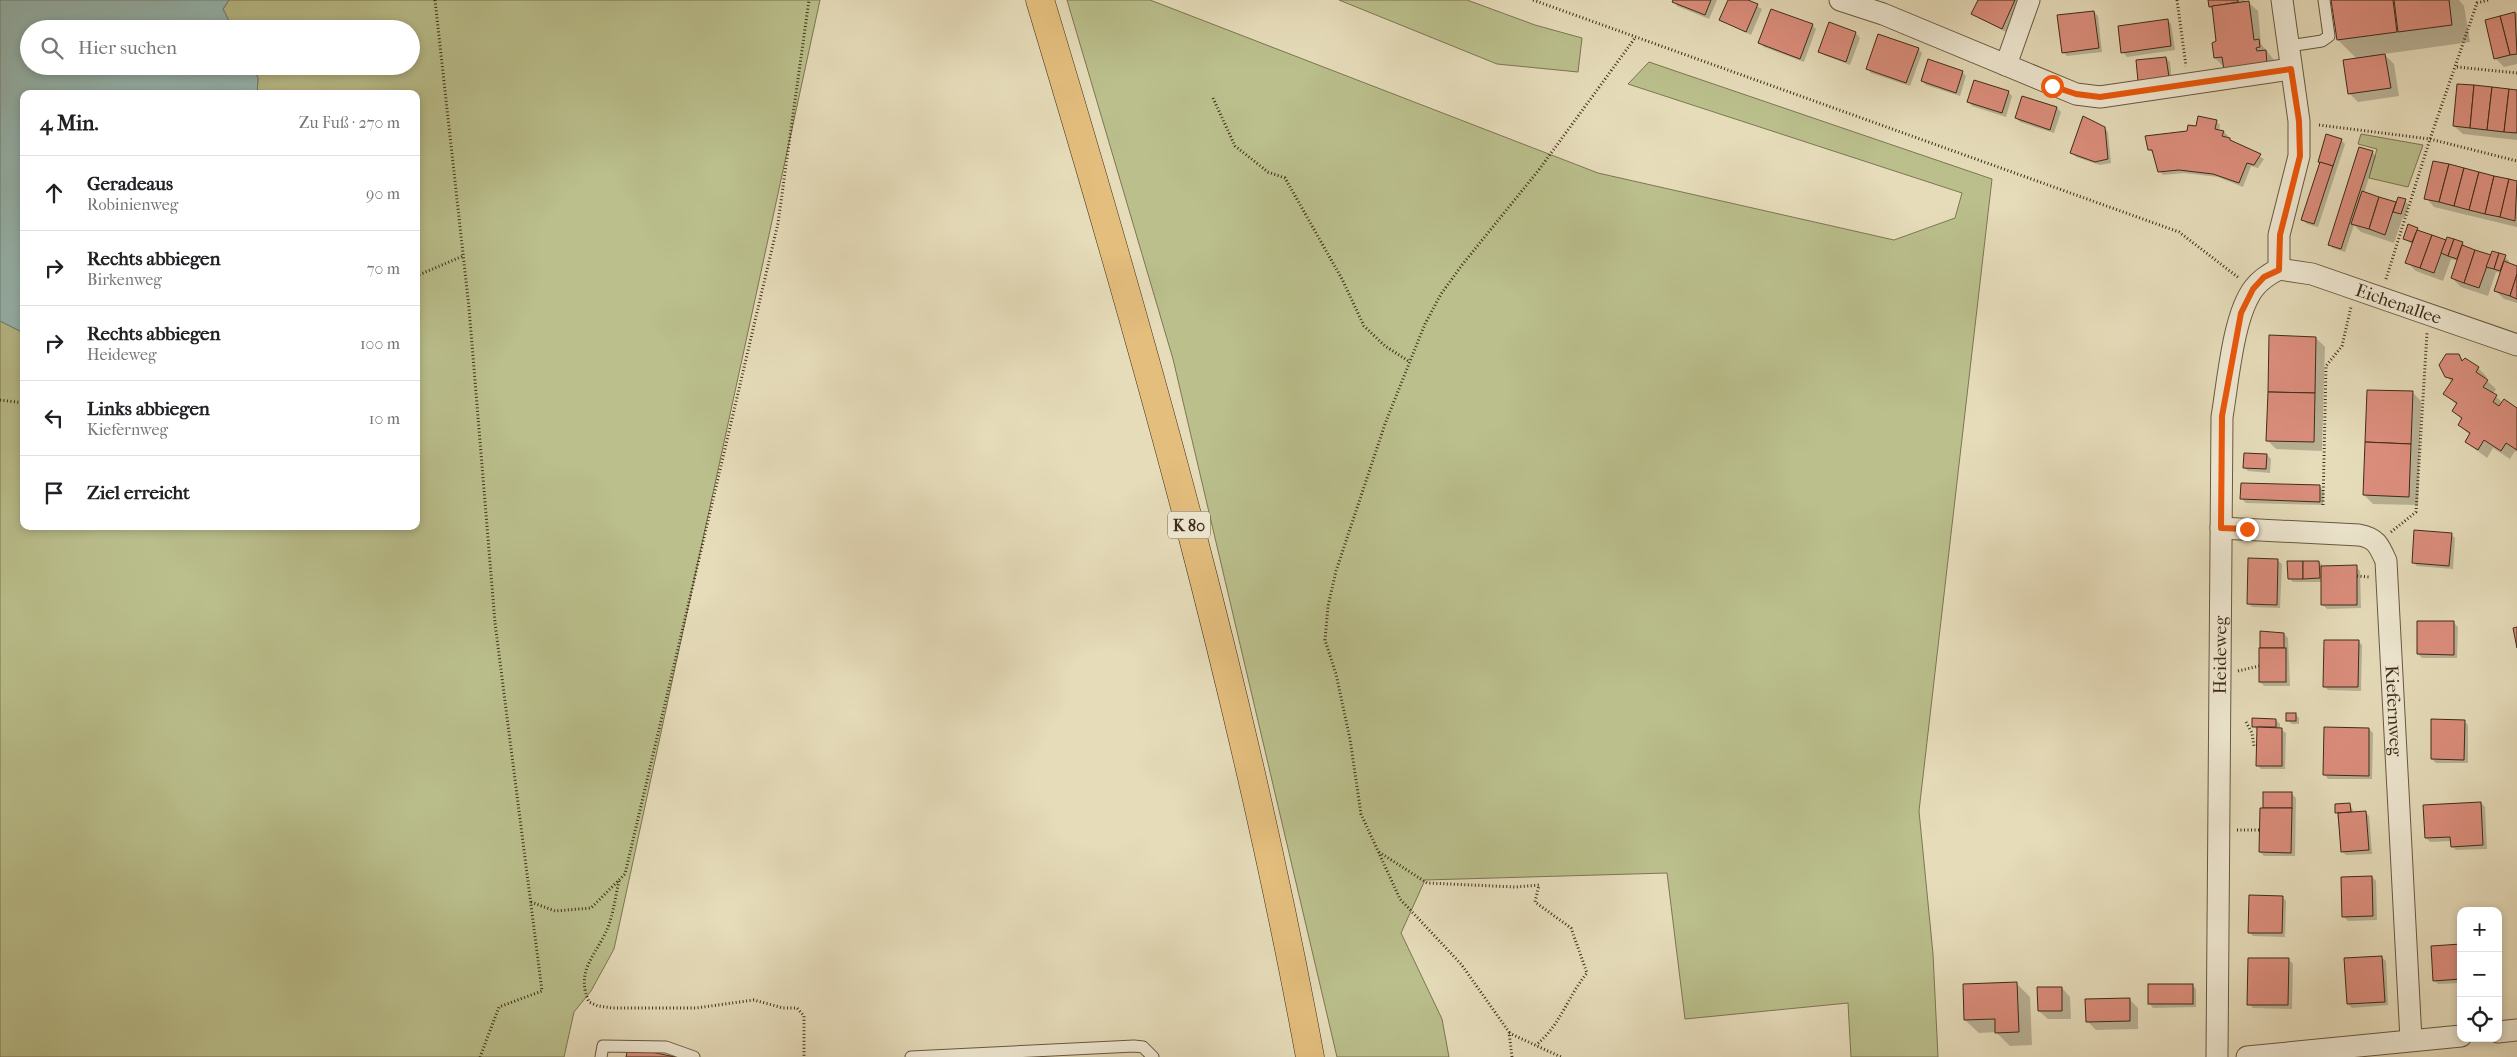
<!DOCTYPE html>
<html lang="de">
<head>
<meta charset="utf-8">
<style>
  :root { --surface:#fff; --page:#f2f2f2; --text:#202124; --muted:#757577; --line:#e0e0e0 }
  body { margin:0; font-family:"IM FELL French Canon",serif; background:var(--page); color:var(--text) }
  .controls { position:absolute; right:15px; bottom:15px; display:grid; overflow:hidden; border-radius:10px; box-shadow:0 2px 8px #0003 }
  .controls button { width:45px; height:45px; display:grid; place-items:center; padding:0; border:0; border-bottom:1px solid var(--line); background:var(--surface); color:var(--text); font:25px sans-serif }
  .stop { position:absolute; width:15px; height:15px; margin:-11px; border:4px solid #ea580c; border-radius:50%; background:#fff }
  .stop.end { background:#ea580c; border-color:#fff; box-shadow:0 1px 5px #0008 }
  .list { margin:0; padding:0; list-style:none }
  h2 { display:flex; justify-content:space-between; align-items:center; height:65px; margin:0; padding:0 20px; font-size:21px }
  h2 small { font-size:16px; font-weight:400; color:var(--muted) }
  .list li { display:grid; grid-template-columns:32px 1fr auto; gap:15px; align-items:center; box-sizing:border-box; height:75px; padding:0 20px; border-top:1px solid var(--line) }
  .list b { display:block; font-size:19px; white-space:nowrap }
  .list p { margin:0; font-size:16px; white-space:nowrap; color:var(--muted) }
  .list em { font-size:16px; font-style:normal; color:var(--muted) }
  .icon { flex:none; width:28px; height:28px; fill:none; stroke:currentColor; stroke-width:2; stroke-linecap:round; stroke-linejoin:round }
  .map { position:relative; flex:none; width:2517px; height:1057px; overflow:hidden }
  .search { position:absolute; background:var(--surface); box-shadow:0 2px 8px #0003; left:20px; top:20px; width:400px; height:55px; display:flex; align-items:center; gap:12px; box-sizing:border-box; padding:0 18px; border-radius:28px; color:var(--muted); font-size:19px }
  .panel { position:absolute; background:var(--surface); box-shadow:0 2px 8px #0003; left:20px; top:90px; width:400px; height:440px; border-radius:10px }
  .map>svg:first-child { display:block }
  .green { fill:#babf8c; stroke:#7c7652 }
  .water { fill:#97bab5; stroke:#738176 }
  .shadow { fill:#0003 }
  .building { fill:#dc8e7d; stroke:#3e2c18 }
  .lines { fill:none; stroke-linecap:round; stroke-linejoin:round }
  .service-casing { stroke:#685840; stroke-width:13 }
  .minor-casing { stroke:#685840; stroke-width:23 }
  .trunk-casing { stroke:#3e2c18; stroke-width:29 }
  .path { stroke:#3e2c18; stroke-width:3; stroke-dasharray:1 2.5; stroke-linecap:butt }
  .service { stroke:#efe8d2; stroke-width:11 }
  .minor { stroke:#efe8d2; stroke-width:21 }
  .trunk { stroke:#e3be7d; stroke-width:28 }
  .route { stroke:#ea580c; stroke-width:6 }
  .labels { text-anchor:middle; stroke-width:4; stroke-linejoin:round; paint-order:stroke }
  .shield { fill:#efe8d2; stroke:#736450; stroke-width:1 }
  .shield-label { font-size:16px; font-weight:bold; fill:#3e2c18 }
  .street-label { font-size:18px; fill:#3e2c18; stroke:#efe8d2 }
</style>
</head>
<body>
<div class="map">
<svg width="2517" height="1057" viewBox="0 0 2517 1057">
  <rect width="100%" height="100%" fill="#e6dcba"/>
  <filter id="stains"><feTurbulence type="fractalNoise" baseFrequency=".004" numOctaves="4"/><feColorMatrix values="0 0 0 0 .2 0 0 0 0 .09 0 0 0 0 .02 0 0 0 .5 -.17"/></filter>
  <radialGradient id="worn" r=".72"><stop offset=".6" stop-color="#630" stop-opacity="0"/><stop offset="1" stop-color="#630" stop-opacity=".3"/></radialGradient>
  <g class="green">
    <polygon points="229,0 820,0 614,949 591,991 574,1012 564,1057 0,1057 0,321 24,333 24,526 416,526 416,94 257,94 258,78 252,66 411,66 411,29 233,29 223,9"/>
    <polygon points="1067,0 1150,0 1598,173 1894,240 1955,218 1962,193 1628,84 1649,62 1992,179 1919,811 1933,954 1938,1057 1851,1057 1848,1003 1685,1019 1667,873 1425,880 1401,933 1442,1019 1449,1057 1337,1057 1173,359"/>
    <polygon points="1339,0 1467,0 1535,25 1582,38 1578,72 1497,64"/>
    <polygon points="2361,134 2423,145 2408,187 2369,178 2377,149 2358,144"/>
  </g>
  <polygon class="water" points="0,0 229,0 223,9 233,29 29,29 29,66 252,66 258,78 257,94 24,94 24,333 0,321"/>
  <g class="shadow">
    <polygon points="1674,0 1717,0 1709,19 1677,6"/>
    <polygon points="1729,0 1745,0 1762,9 1751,35 1721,20"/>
    <polygon points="1979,0 2021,0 2006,32 1972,14"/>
    <polygon points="2209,0 2245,0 2245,3 2249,3 2258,11 2261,44 2274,60 2276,73 2224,67 2215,58 2217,42 2213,10 2210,7"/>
    <polygon points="2341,0 2459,0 2464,6 2470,42 2384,54 2394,64 2399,96 2358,102 2349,93 2357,59 2338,40"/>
    <polygon points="2094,12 2098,16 2102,52 2067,56 2063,52"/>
    <polygon points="2517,13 2517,64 2504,67 2496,59 2486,21"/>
    <polygon points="2167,20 2171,24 2175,50 2127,57 2123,52"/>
    <polygon points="1830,24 1856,33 1860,38 1850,65 1824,55 1820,51"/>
    <polygon points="1812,25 1816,29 1804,62 1764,47 1760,43"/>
    <polygon points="1918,49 1922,53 1910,86 1871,73 1867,68"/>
    <polygon points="2166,58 2170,62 2172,81 2137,61"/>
    <polygon points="1962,72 1966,76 1960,96 1926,85 1922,81"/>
    <polygon points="2517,91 2517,140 2463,134 2454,126"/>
    <polygon points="2008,92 2012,96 2006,117 1972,106 1968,101"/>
    <polygon points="2023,97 2057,108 2061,112 2054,133 2020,122 2016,118"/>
    <polygon points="2216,121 2220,125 2219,131 2224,132 2228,136 2227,138 2264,159 2258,168 2251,166 2243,187 2218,177 2184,173 2163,175 2159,171 2154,154 2149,149"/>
    <polygon points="2104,128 2108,132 2111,163 2100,165 2076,157 2072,153"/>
    <polygon points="2341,140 2345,144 2318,227 2307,224 2303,220"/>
    <polygon points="2372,152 2376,156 2364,193 2397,204 2405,201 2409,205 2405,217 2403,217 2394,243 2361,232 2354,225 2345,252 2333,248 2329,244"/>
    <polygon points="2434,162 2517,183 2517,227 2434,207 2426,198"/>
    <polygon points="2417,229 2421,233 2445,241 2462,243 2466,247 2490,256 2505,257 2509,261 2508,264 2517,267 2517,303 2504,299 2495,290 2501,273 2496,272 2488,296 2461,287 2452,278 2458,261 2451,259 2443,281 2416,271 2407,262 2413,245 2405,239"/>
    <polygon points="2316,338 2325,347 2322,451 2276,449 2268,441"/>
    <polygon points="2458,355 2464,361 2478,368 2487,377 2485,379 2496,389 2493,394 2503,403 2517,409 2517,452 2515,451 2510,459 2493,448 2487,458 2466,442 2470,435 2459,425 2462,420 2453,410 2457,405 2445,394 2452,382 2446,376"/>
    <polygon points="2412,392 2421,401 2418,505 2373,504 2364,495"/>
    <polygon points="2267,455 2271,459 2270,473 2248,471 2244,467"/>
    <polygon points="2320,487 2324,491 2323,505 2246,503 2242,499"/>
    <polygon points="2451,534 2455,538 2453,569 2417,566 2413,562"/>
    <polygon points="2277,560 2282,564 2280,608 2252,607 2248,603"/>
    <polygon points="2319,562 2323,566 2356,567 2360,571 2361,608 2327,609 2323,605 2322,582 2293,582 2289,578"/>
    <polygon points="2454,623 2458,627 2457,658 2422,658 2418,654"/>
    <polygon points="2284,634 2288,638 2290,686 2264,686 2260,682"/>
    <polygon points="2358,641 2362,645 2361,691 2328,690 2324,686"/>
    <polygon points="2295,714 2299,718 2299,724 2292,724 2287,720"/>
    <polygon points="2276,720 2280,724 2280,729 2286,733 2285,769 2261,769 2257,765 2257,730 2253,726"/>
    <polygon points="2464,721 2468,725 2468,763 2436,763 2432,759"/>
    <polygon points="2369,729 2373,733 2372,779 2328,779 2324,774"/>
    <polygon points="2292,794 2296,798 2295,856 2264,856 2260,852 2264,809"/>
    <polygon points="2481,803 2485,807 2487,849 2456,850 2452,846 2451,841 2430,842 2426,838"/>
    <polygon points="2350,804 2354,813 2365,812 2369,816 2372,854 2346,855 2342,851 2336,805"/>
    <polygon points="2372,877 2376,881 2377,920 2348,921 2344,917"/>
    <polygon points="2282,897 2286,901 2285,937 2253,936 2249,932"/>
    <polygon points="2461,945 2461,983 2438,984 2434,980"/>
    <polygon points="2381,957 2386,961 2388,1005 2352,1008 2348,1004"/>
    <polygon points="2289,960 2293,964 2292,1009 2253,1008 2249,1004"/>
    <polygon points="2016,983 2030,997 2032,1045 2010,1046 1996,1032 1979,1033 1965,1020"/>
    <polygon points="2192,985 2196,989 2196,1007 2153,1008 2149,1003"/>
    <polygon points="2062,988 2070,997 2071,1019 2048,1019 2039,1011"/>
    <polygon points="2129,999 2138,1008 2138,1029 2096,1030 2087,1021"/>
  </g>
  <g class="building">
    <polygon points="1673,0 1711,0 1705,15 1672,2"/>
    <polygon points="1728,0 1748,0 1758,4 1746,32 1719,20"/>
    <polygon points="1978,0 2015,0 2002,29 1971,14"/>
    <polygon points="2208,0 2238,0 2238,2 2209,7"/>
    <polygon points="2331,0 2393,0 2397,32 2337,40"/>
    <polygon points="2394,0 2449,0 2452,25 2398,32"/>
    <polygon points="2249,1 2254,40 2259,39 2260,47 2256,48 2257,51 2266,50 2267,65 2224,70 2222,57 2214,58 2212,43 2216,41 2212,6"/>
    <polygon points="1771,9 1813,24 1800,59 1758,43"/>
    <polygon points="2094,11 2099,48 2062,53 2057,15"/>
    <polygon points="2515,12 2517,54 2510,55 2500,16"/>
    <polygon points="2500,16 2510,55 2494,59 2485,20"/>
    <polygon points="2168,19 2171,46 2121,53 2118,26"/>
    <polygon points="1829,22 1856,32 1846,62 1818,52"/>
    <polygon points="1878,34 1919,48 1906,83 1866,69"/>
    <polygon points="2385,54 2391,88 2348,94 2343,60"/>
    <polygon points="2166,57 2169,77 2138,81 2136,60"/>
    <polygon points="1928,59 1963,71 1956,93 1921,81"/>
    <polygon points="1974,80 2009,91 2002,113 1967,102"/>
    <polygon points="2457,84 2474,85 2470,128 2453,126"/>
    <polygon points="2474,85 2492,87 2487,130 2470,128"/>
    <polygon points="2492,87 2509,89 2504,132 2487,130"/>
    <polygon points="2509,89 2517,90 2517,133 2504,132"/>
    <polygon points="2022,96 2057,107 2050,130 2015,118"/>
    <polygon points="2083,116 2105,127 2108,159 2095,162 2070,153"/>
    <polygon points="2198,116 2217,120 2215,129 2224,131 2222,136 2230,138 2230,140 2261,154 2254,165 2247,163 2239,183 2213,174 2179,170 2158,172 2152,150 2148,150 2145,136 2187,131 2188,125 2196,126"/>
    <polygon points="2326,134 2342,139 2333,166 2318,162"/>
    <polygon points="2359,147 2373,151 2341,249 2328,245"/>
    <polygon points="2433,161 2449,164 2439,202 2424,199"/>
    <polygon points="2320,162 2333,166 2314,224 2301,220"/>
    <polygon points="2449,164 2464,168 2454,206 2439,202"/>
    <polygon points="2464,168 2479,172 2469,210 2454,206"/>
    <polygon points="2479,172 2494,176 2485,214 2469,210"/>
    <polygon points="2494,176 2509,179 2500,217 2485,214"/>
    <polygon points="2509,179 2517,181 2515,221 2500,217"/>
    <polygon points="2362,191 2379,197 2369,229 2351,224"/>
    <polygon points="2379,197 2396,202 2385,235 2369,229"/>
    <polygon points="2398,197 2406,199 2401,214 2393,212"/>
    <polygon points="2408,224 2418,228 2412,242 2403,239"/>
    <polygon points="2417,230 2432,235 2420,268 2405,263"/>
    <polygon points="2432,235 2446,240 2434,273 2420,268"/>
    <polygon points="2447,237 2454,239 2448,256 2441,253"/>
    <polygon points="2454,239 2463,242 2457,259 2448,256"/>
    <polygon points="2462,245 2475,250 2464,283 2451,278"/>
    <polygon points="2475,250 2491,255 2479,288 2464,283"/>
    <polygon points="2492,251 2499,253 2494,269 2486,267"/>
    <polygon points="2499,253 2506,255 2500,271 2494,269"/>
    <polygon points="2504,261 2517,266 2517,274 2510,296 2494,291"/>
    <polygon points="2517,274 2517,299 2510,296"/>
    <polygon points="2269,335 2316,337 2315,393 2268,392"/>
    <polygon points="2446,354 2459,354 2462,361 2465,358 2479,367 2476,372 2488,380 2483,387 2497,395 2493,402 2499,406 2504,399 2517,408 2517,450 2506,443 2501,451 2484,440 2478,450 2465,442 2470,433 2458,425 2462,418 2452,411 2457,403 2443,394 2453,379 2445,377 2439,365"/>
    <polygon points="2367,390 2413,391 2411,444 2365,442"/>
    <polygon points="2268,392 2315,393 2314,442 2266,441"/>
    <polygon points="2365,442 2411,444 2409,497 2363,495"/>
    <polygon points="2244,453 2267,454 2266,469 2243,468"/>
    <polygon points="2241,483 2320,485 2320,502 2240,499"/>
    <polygon points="2414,530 2452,533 2449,566 2412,563"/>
    <polygon points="2248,558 2278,559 2277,605 2247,604"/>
    <polygon points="2287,561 2303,561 2303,579 2288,579"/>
    <polygon points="2303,561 2319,561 2320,578 2303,579"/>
    <polygon points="2357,565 2357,605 2321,605 2321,566"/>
    <polygon points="2417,621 2454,621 2454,655 2417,654"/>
    <polygon points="2517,627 2517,648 2513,628"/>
    <polygon points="2260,631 2284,633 2284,648 2260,648"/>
    <polygon points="2324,640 2359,640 2358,687 2323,687"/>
    <rect x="2259" y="648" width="27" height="34"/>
    <rect x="2286" y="713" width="10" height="8"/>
    <polygon points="2252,718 2276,719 2276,727 2252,727"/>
    <polygon points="2431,719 2465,720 2464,760 2431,759"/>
    <polygon points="2257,727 2282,728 2282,766 2256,766"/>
    <polygon points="2324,727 2369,728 2369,776 2323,775"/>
    <rect x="2263" y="792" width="29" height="16"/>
    <polygon points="2481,802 2483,845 2451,847 2450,837 2425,838 2423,805"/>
    <polygon points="2350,803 2351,812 2335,813 2335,804"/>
    <polygon points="2260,808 2292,808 2291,853 2259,852"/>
    <polygon points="2366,811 2369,850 2341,852 2338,813"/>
    <polygon points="2372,876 2373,916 2342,917 2341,877"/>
    <polygon points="2249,895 2283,896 2282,933 2248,933"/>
    <polygon points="2461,944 2461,979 2433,981 2431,946"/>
    <polygon points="2382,956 2385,1002 2347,1004 2344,958"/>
    <polygon points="2248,958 2289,958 2288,1005 2247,1005"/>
    <polygon points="2017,982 2019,1032 1995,1033 1995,1019 1964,1020 1963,984"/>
    <rect x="2148" y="984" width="45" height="20"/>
    <polygon points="2037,987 2062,987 2062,1011 2038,1011"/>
    <polygon points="2130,998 2130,1021 2086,1022 2085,999"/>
    <polygon points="628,1047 675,1057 626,1057"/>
  </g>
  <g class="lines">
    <defs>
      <g id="service">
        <polyline points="2289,46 2322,41 2329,36 2324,0"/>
        <polyline points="601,1057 603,1046 666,1047 694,1057"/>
        <polyline points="911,1057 1134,1046 1143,1047 1153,1057"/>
      </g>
      <g id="minor">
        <polyline points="1840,0 1883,14 2076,94 2100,97 2291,69"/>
        <polyline points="2006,65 2029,0"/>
        <polyline points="2279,269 2279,235 2299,156 2299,121 2282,0"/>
        <path id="s1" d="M 2279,269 L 2312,274 L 2517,345"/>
        <path id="s2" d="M 2221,528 L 2359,535 C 2376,538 2379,545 2386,561 L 2411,1040"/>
        <polyline points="2498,1032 2517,1030"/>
        <path id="s3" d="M 2217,1057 L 2222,417 C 2228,382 2233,315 2254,288 C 2261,279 2269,274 2279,269"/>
        <polyline points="2247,1057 2461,1036"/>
      </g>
      <path id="trunk" d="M 1040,0 C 1145,348 1244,699 1310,1057"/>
    </defs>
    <use href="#service" class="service-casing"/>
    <use href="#minor" class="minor-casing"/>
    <use href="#trunk" class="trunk-casing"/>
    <g class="path">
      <polyline points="435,0 469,308 495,623 542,991 499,1007 480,1057"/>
      <polyline points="1533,0 2179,232 2239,278"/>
      <polyline points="2177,0 2186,66"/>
      <polyline points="2457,67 2517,73"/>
      <polyline points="1213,98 1235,146 1268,172 1285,178 1342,279 1364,326 1385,346 1410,362"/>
      <polyline points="2319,125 2430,139 2517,161"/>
      <polyline points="416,276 463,256"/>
      <polyline points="2386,279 2430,139 2477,3 2488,0"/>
      <polyline points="0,400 24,403"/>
      <polyline points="2323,505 2326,366 2342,346 2351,307"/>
      <polyline points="2391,532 2416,512 2427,333"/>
      <polyline points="2357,576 2369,577"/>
      <polyline points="2238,671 2259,666"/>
      <polyline points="2246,722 2252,733 2254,746 2257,746"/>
      <polyline points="2237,830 2259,830"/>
      <path d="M 1379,852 L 1427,883 L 1516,887 L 1539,885 L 1535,902 L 1571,928 L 1587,973 C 1568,996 1560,1026 1536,1045"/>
      <path d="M 619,881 C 615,898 613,918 605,934 C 593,958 576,973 589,1002 L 598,1006 L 613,1008 L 696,1008 L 754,1000 L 783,1008 L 797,1008 L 804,1016 L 804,1057"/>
      <polyline points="531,902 555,911 591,908 625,874 778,223 809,0"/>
      <polyline points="1509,1033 1561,1057"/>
      <polyline points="1512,1057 1509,1032 1461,964 1400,899 1361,814 1350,739 1336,674 1325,640 1328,606 1336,571 1385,424 1425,324 1441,294 1462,265 1538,171 1635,38"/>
    </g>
    <use href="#service" class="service"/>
    <use href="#minor" class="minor"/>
    <use href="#trunk" class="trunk"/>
  </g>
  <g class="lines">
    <polyline class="route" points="2052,86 2076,94 2100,97 2291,69 2299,121 2300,156 2280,235 2279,270 2264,277 2253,289 2241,313 2222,416 2221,528 2247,529"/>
  </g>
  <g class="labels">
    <rect class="shield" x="1168" y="511.5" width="42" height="27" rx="4"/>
    <g class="shield-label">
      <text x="1189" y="531">K 80</text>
    </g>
    <g class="street-label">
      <text dy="6" stroke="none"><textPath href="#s1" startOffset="125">Eichenallee</textPath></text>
      <text dy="6" stroke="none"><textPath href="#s3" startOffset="402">Heideweg</textPath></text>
      <text dy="6" stroke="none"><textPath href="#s2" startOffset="328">Kiefernweg</textPath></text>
    </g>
  </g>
  <rect width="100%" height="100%" filter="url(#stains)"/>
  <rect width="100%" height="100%" fill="url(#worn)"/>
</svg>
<div class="controls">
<button>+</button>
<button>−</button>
<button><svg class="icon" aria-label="locate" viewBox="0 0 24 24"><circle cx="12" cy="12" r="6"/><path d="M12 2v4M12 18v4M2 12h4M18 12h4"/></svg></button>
</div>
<div class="stop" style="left:2052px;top:86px"></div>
<div class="stop end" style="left:2247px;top:529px"></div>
<div class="search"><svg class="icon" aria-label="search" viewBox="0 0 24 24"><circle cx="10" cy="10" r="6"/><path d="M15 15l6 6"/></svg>Hier suchen</div>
<section class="panel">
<h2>4 Min.<small>Zu Fuß · 270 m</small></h2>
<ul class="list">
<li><svg class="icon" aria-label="ahead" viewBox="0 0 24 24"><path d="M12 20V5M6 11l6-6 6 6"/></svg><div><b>Geradeaus</b><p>Robinienweg</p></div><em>90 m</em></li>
<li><svg class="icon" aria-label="right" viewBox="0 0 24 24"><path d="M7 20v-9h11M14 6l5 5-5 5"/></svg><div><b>Rechts abbiegen</b><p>Birkenweg</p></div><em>70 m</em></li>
<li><svg class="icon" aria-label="right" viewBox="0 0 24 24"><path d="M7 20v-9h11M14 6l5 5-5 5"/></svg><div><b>Rechts abbiegen</b><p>Heideweg</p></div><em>100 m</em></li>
<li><svg class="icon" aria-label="left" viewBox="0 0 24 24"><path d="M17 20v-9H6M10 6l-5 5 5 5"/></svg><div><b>Links abbiegen</b><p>Kiefernweg</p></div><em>10 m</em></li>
<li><svg class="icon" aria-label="arrive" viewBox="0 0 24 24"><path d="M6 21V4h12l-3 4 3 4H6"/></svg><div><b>Ziel erreicht</b></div></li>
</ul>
</section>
</div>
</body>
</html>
